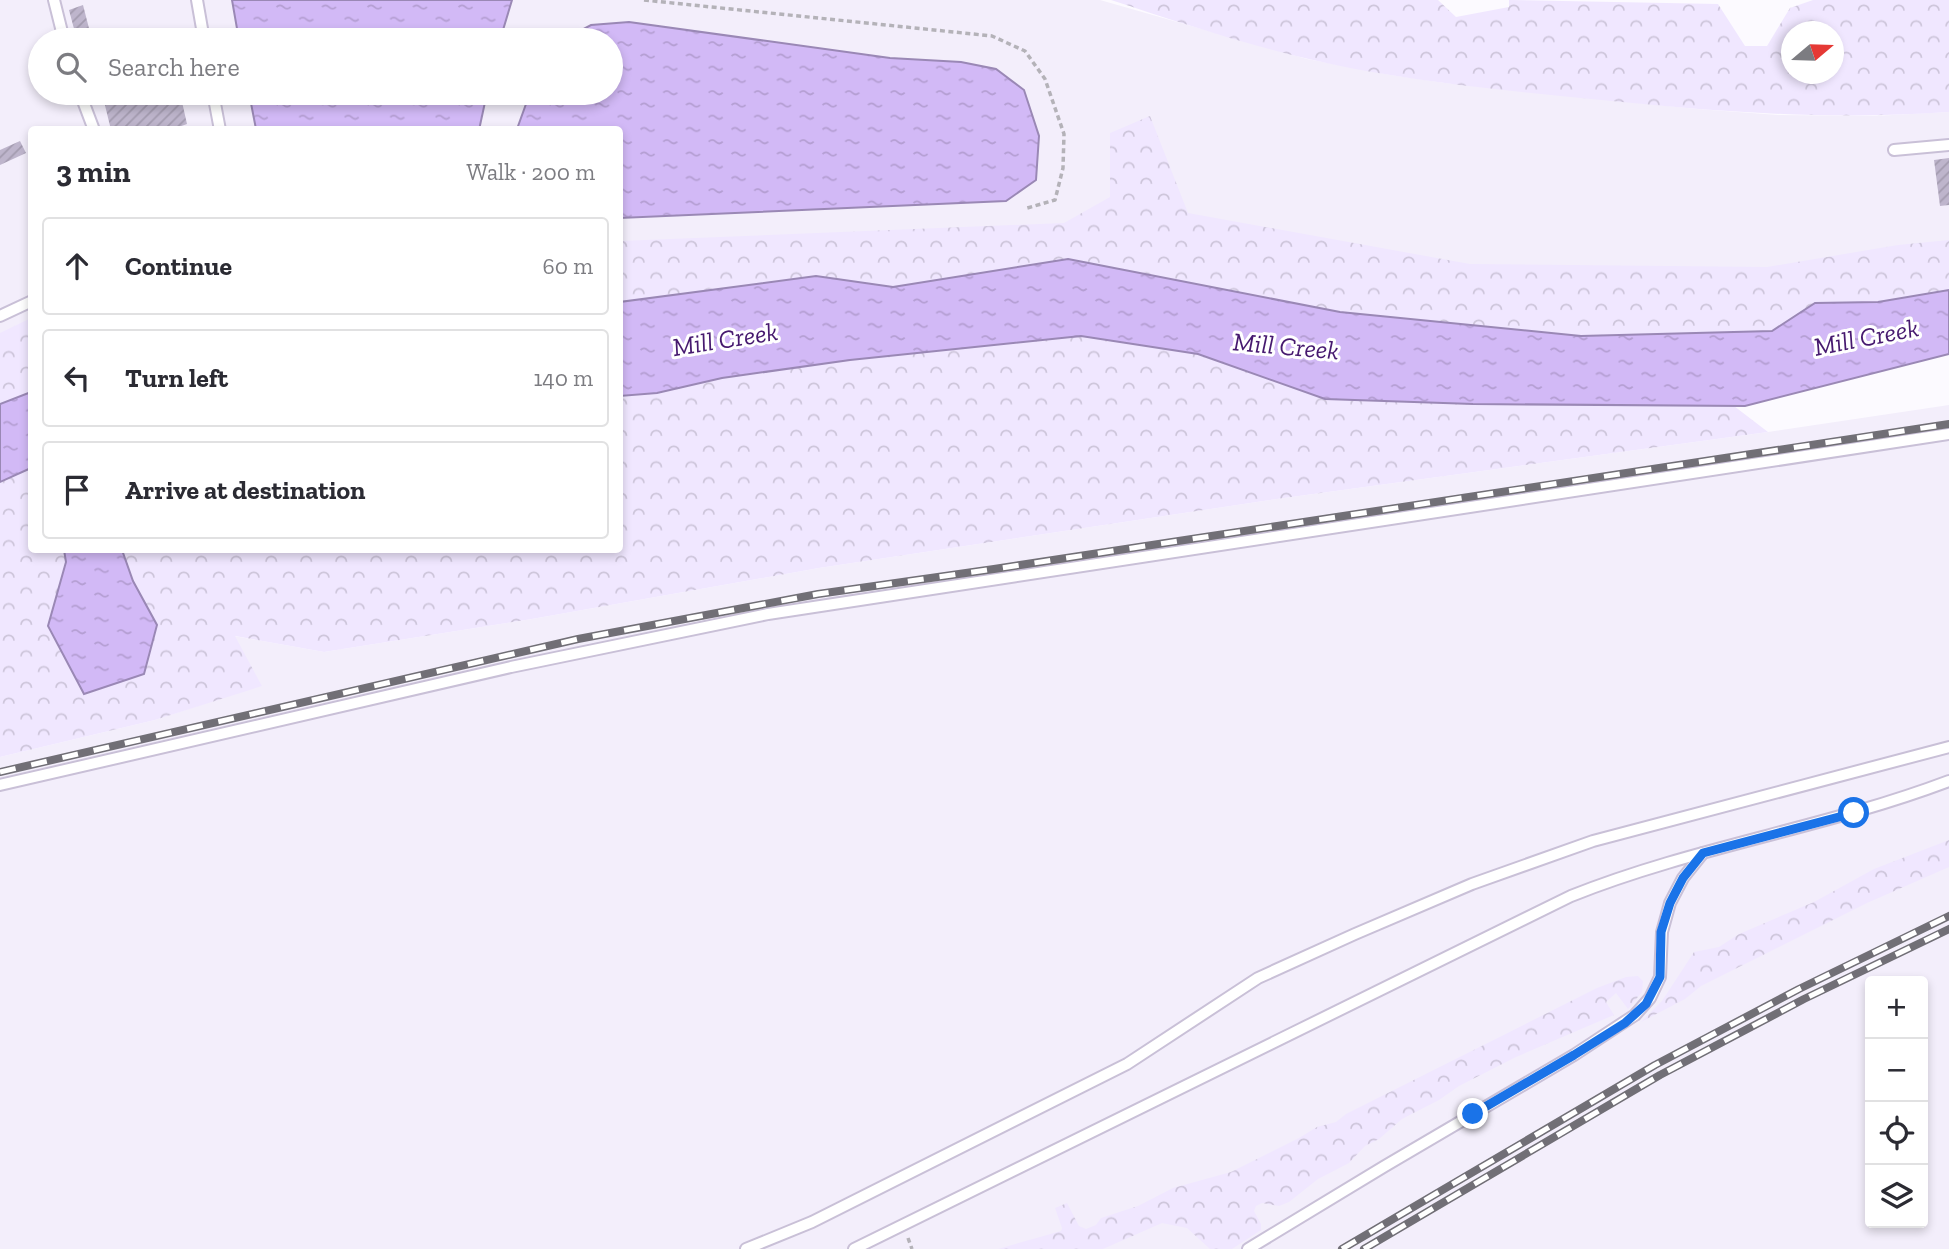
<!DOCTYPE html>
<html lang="en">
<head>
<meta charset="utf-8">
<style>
  :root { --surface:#fff; --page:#f2f2f3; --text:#2b2b33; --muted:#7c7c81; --line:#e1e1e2 }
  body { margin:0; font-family:"Zilla Slab",serif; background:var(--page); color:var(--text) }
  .controls { position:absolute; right:21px; bottom:21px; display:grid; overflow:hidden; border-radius:7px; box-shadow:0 4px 10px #0003 }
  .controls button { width:63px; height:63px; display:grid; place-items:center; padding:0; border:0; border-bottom:2px solid var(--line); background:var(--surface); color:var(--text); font:35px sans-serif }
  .compass { position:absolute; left:1781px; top:21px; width:63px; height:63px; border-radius:50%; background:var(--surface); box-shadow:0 4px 10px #0003; rotate:71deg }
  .stop { position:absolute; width:21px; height:21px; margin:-16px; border:5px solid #1a73e8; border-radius:50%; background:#fff }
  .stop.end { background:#1a73e8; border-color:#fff; box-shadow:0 2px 7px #0008 }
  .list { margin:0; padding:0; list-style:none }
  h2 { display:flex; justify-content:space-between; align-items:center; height:91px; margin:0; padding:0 28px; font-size:30px }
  h2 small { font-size:23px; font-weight:400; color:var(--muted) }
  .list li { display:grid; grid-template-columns:46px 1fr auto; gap:21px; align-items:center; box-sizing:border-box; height:98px; margin:0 14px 14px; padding:0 14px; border:2px solid var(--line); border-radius:7px }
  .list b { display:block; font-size:26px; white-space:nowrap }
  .list em { font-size:23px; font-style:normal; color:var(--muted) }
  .icon { flex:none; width:38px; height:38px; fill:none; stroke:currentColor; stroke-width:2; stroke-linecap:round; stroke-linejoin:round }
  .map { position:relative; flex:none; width:1949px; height:1249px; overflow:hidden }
  .search { position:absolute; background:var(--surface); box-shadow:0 4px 10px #0003; left:28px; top:28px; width:595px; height:77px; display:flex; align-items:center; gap:18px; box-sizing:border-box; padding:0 24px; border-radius:38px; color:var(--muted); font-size:26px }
  .panel { position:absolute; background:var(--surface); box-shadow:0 4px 10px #0003; left:28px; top:126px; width:595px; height:427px; border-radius:7px }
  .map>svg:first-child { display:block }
  .built { fill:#f3eefb; fill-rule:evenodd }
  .forest { fill:url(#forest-crowns); fill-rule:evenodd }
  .water { fill:url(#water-ripples); stroke:#9a88b5; stroke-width:2 }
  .building { fill:url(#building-hatch) }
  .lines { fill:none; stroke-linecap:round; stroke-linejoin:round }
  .lane-casing { stroke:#c9c0d7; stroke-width:14 }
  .path { stroke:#b4b2b8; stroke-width:3.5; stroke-dasharray:5 3.5; stroke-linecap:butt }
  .lane { stroke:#fff; stroke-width:10 }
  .rail-casing { stroke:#716f76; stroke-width:8 }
  .rail { stroke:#fff; stroke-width:5; stroke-dasharray:16; stroke-linecap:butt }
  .route { stroke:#1a73e8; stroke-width:9 }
  .labels { text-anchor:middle; stroke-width:6; stroke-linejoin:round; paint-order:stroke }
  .water-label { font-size:26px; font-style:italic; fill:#46196f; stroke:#fff }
</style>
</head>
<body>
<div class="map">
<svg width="1949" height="1249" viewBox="0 0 1949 1249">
  <defs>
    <pattern id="forest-crowns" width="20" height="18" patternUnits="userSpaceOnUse" patternTransform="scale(1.75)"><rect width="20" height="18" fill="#f0e7ff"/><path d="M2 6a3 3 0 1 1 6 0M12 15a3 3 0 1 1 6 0" fill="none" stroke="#cdc5da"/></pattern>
    <pattern id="water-ripples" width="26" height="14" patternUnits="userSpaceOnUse" patternTransform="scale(1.75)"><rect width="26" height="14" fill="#d2b9f6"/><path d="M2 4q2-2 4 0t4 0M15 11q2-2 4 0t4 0" fill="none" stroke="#b49ed2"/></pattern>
    <pattern id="building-hatch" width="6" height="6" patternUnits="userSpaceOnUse" patternTransform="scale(1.75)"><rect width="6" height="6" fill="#beb5cc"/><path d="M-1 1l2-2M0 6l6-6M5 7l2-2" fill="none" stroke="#a39baf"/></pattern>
  </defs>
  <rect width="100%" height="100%" fill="#fcfaff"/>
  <g class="built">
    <path d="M 0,0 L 1100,0 L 1307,59 L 1391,75 L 1445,83 L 1697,109 L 1778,115 L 1874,116 L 1949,112 L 1949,290 L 816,276 L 620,302 L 620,130 L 32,130 L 31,392 L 0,404 ZM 40,40 L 611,40 L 611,93 L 40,93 Z"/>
    <path d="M 1949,405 L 1949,1249 L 0,1249 L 0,757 L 155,720 L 261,685 L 234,636 L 324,652 L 532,619 L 819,568 L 1277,499 L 1768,432 ZM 1870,981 L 1923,981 L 1923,1223 L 1870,1223 Z"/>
  </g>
  <g class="forest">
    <path d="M 1111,0 L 1438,0 L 1456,17 L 1509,7 L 1509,0 L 1718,4 L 1745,46 L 1767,46 L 1790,8 L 1813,0 L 1949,0 L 1949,112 C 1839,120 1731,113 1622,102 C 1531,93 1439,85 1350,68 C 1268,52 1190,26 1111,0 ZM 1792,32 L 1834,32 L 1834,74 L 1792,74 Z"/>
    <polygon points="1150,116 1188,213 1470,264 1767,267 1898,245 1949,240 1949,290 1878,302 1815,303 1773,331 1581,336 1340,312 1068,259 893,287 816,276 620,302 620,241 1064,223 1110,197 1110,133"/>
    <polygon points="31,318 31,392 0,404 0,333"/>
    <polygon points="1081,336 1198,354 1325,399 1473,404 1734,406 1768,432 1277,499 819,568 532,619 324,652 235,636 262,686 155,720 0,757 0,482 31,468 32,550 64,550 66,562 48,626 144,674 157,625 133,581 122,550 620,550 620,396 657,393 722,378 850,360"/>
    <polygon points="1949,840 1949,867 1867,903 1701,986 1685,999 1641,1022 1662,1001 1694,952 1719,947 1739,934 1814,902 1874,869"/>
    <polygon points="1638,976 1643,981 1642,992 1628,1009 1616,993 1606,1002 1614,1015 1516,1057 1459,1086 1439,1100 1402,1119 1379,1139 1365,1146 1349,1163 1318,1179 1289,1202 1279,1206 1262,1203 1256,1206 1254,1211 1261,1224 1261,1230 1232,1249 1210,1249 1187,1228 1162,1223 1103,1249 998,1249 1061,1231 1062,1228 1055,1208 1067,1203 1079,1226 1086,1229 1096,1225 1101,1218 1138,1206 1173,1188 1231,1172 1299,1138 1317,1127 1336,1122 1346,1114 1597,988 1626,977"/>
  </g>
  <g class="water">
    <polygon points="232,0 512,0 500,40 239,40"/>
    <polygon points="629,22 890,58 961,62 996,69 1024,90 1039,136 1036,180 1006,201 620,218 620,130 517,129 530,93 611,93 611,40 563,40 591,25"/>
    <polygon points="249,93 487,93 479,130 256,129"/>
    <polygon points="1068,259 1340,312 1581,336 1772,331 1815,303 1878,302 1949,290 1949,354 1745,406 1473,404 1325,399 1198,354 1081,336 850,360 722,378 657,393 620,396 620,302 816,276 893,287"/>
    <polygon points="31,392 31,468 0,482 0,404"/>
    <polygon points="64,550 122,550 133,581 157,625 144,674 84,694 48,626 66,562"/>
  </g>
  <g class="building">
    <polygon points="83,5 92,40 77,40 69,10"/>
    <polygon points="102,93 180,93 187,124 170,130 111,130"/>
    <polygon points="20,141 26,153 0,165 0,150"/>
    <polygon points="1949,158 1949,205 1940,206 1934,160"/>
  </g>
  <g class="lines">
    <defs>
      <g id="lane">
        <polyline points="54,0 64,40"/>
        <polyline points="197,0 204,40"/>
        <polyline points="80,93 94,130"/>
        <polyline points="213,93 220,130"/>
        <polyline points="1894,150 1949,145"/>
        <polyline points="0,316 32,301"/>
        <polyline points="0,785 511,667 768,614 1949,434"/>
        <polyline points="746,1249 812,1222 1127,1064 1258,978 1355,934 1472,884 1593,841 1949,747"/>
        <path d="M 854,1249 L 1571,896 C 1693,847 1825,828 1949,781"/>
        <polyline points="1248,1249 1385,1166 1574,1055 1635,1015 1650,998 1660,977 1662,932 1670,903 1683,878 1703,853"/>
      </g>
    </defs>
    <use href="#lane" class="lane-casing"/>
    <g class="path">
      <polyline points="644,0 992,36 1025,51 1045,79 1064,134 1063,168 1055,200 1024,209"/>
      <polyline points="908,1238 912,1249"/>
    </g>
    <use href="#lane" class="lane"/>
    <defs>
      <g id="rail">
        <polyline points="0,772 578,639 818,594 994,569 1949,424"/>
        <polyline points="1342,1249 1655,1065 1799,989 1949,916"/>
        <polyline points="1364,1249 1660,1075 1804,999 1949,929"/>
      </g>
    </defs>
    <use href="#rail" class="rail-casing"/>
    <use href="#rail" class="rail"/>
  </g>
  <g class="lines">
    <polyline class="route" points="1473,1114 1574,1055 1625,1023 1646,1004 1660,977 1661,932 1670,903 1683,878 1703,853 1854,813"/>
  </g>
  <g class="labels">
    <g class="water-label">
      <text transform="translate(1866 337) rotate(-11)" y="9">Mill Creek</text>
      <text transform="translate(725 339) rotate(-9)" y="9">Mill Creek</text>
      <text transform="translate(1286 346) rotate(5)" y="9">Mill Creek</text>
    </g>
  </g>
</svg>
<div class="controls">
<button>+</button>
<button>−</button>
<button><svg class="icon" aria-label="locate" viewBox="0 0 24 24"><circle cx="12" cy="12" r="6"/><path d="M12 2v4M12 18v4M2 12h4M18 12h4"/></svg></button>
<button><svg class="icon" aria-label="layers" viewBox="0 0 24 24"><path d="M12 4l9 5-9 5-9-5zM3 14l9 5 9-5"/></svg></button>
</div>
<svg class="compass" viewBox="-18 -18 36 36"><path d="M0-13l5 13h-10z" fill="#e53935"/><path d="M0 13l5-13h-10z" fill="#7c7c81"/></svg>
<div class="stop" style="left:1854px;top:813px"></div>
<div class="stop end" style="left:1473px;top:1114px"></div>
<div class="search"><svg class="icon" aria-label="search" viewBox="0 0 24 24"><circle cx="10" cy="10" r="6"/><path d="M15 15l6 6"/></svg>Search here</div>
<section class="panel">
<h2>3 min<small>Walk · 200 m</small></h2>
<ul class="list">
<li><svg class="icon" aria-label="ahead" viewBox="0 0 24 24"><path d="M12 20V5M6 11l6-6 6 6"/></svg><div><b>Continue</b></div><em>60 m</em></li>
<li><svg class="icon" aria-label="left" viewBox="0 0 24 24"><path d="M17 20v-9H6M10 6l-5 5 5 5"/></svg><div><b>Turn left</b></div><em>140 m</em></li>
<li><svg class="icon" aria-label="arrive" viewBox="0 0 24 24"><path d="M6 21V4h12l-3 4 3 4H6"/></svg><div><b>Arrive at destination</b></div></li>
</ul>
</section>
</div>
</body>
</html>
